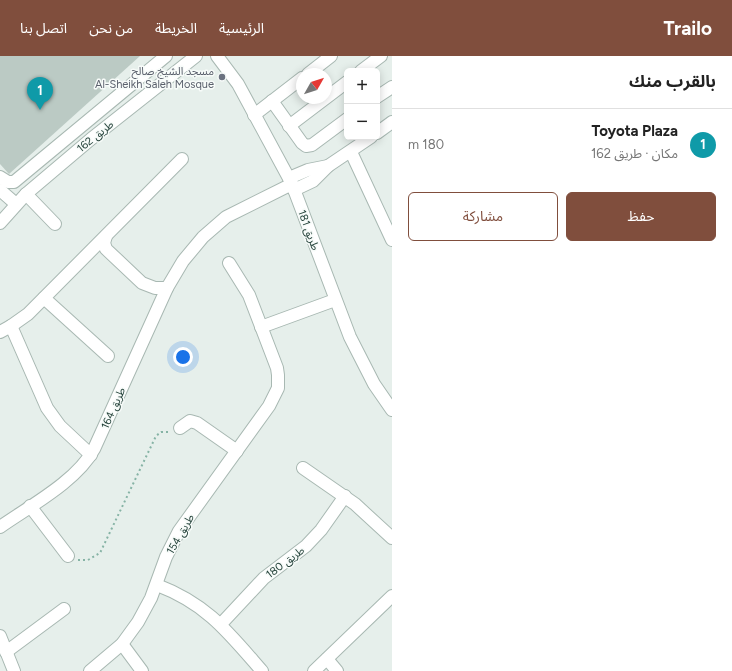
<!DOCTYPE html>
<html lang="ar">
<head>
<meta charset="utf-8">
<style>
  :root { --surface:#fff; --page:#f6f6f6; --text:#222; --muted:#767676; --line:#e0e0e0; --accent:#804e3d }
  body { margin:0; font-family:Figtree,"Noto Sans Arabic",sans-serif; background:var(--page); color:var(--text); direction:rtl }
  .controls { position:absolute; right:12px; top:12px; display:grid; overflow:hidden; border-radius:6px; box-shadow:0 2px 10px #0003 }
  .controls button { width:36px; height:36px; display:grid; place-items:center; padding:0; border:0; border-bottom:1px solid var(--line); background:var(--surface); color:var(--text); font:20px sans-serif }
  .compass { position:absolute; left:296px; top:12px; width:36px; height:36px; border-radius:50%; background:var(--surface); box-shadow:0 2px 10px #0003; rotate:51deg }
  .you { position:absolute; left:183px; top:301px; width:14px; height:14px; margin:-10px; border:3px solid #fff; border-radius:50%; background:#1a73e8; box-shadow:0 0 0 6px #1a73e833 }
  .badge { display:grid; place-items:center; width:26px; height:26px; border-radius:50%; background:var(--accent); color:#fff; font-size:13px; font-weight:700 }
  .pin { position:absolute; translate:-50% -33px; filter:drop-shadow(0 1px 2px #0008) }
  .pin::after { content:''; position:absolute; top:21px; width:14px; height:12px; background:inherit; clip-path:polygon(0 0,100% 0,50% 100%) }
  .list { margin:0; padding:0; list-style:none }
  h2 { display:flex; justify-content:space-between; align-items:center; height:52px; margin:0; padding:0 16px; font-size:17px }
  h2 small { font-size:13px; font-weight:400; color:var(--muted) }
  .list li { display:grid; grid-template-columns:26px 1fr auto; gap:12px; align-items:center; box-sizing:border-box; height:72px; padding:0 16px; border-top:1px solid var(--line) }
  .list b { display:block; font-size:15px; white-space:nowrap }
  .list p { margin:0; font-size:13px; white-space:nowrap; color:var(--muted) }
  .list em { font-size:13px; font-style:normal; color:var(--muted) }
  .actions { display:flex; gap:8px; padding:12px 16px }
  .actions a { flex:1; padding:9px 0; border:1px solid var(--accent); border-radius:6px; text-align:center; font-size:14px; color:var(--accent) }
  .actions .main { background:var(--accent); color:#fff }
  .map { position:relative; flex:none; width:392px; height:615px; overflow:hidden; direction:ltr }
  header { display:flex; align-items:center; gap:24px; box-sizing:border-box; height:56px; padding:0 20px; background:var(--accent); color:#fff }
  header strong { font-size:19px }
  nav { display:flex; gap:22px; margin-inline-start:auto; font-size:14px }
  main { display:flex }
  aside { flex:1; background:var(--surface) }
  .map>svg:first-child { display:block }
  .building { fill:#bbcac4 }
  .lines { fill:none; stroke-linecap:round; stroke-linejoin:round }
  .minor-casing { stroke:#a8b8b2; stroke-width:14 }
  .path { stroke:#86b3a5; stroke-width:2; stroke-dasharray:2 3; stroke-linecap:butt }
  .minor { stroke:#fff; stroke-width:12 }
  .worship-dot { fill:#6b7280; stroke:#f7fbf9; stroke-width:1.5 }
  .labels { text-anchor:middle; stroke-width:3; stroke-linejoin:round; paint-order:stroke }
  .worship-label { font-size:11px; fill:#5b616d; stroke:#f7fbf9; text-anchor:end }
  .street-label { font-size:11px; fill:#24423a; stroke:#f7fbf9 }
</style>
</head>
<body>
<header>
<strong>Trailo</strong>
<nav><a>الرئيسية</a><a>الخريطة</a><a>من نحن</a><a>اتصل بنا</a></nav>
</header>
<main>
<aside>
<h2>بالقرب منك<small></small></h2>
<ul class="list">
<li><span class="badge" style="background:#0f9aa8">1</span><div><b>Toyota Plaza</b><p>مكان · طريق 162</p></div><em>180 m</em></li>
</ul>
<div class="actions"><a class="main">حفظ</a><a>مشاركة</a></div>
</aside>
<div class="map">
<svg width="392" height="615" viewBox="0 0 392 615">
  <rect width="100%" height="100%" fill="#e6efeb"/>
  <polygon class="building" points="0,0 140,0 9,118 0,108"/>
  <g class="lines">
    <defs>
      <g id="minor">
        <polyline points="217,0 238,28 292,128 350,281 374,328 392,354"/>
        <polyline points="361,15 381,0"/>
        <polyline points="308,18 331,0"/>
        <polyline points="377,41 392,31"/>
        <polyline points="272,45 302,87 306,90 312,89 347,63"/>
        <polyline points="254,59 302,22"/>
        <polyline points="289,70 347,26"/>
        <polyline points="377,77 392,66"/>
        <polyline points="351,96 392,184"/>
        <polyline points="0,121 8,126 14,126 166,0"/>
        <polyline points="289,122 308,114 328,110"/>
        <polyline points="0,134 16,148"/>
        <polyline points="294,134 313,125 328,110 371,81"/>
        <polyline points="26,138 55,168"/>
        <polyline points="0,167 26,138 91,83 196,0"/>
        <polyline points="106,180 104,187 106,193 142,227 155,232 167,232"/>
        <polyline points="44,242 108,300"/>
        <polyline points="11,270 47,352 60,370 91,399"/>
        <polyline points="261,271 335,244"/>
        <polyline points="0,276 11,270 28,258 182,103"/>
        <polyline points="180,372 190,365 197,367 237,395"/>
        <polyline points="303,412 355,448 392,482"/>
        <polyline points="30,450 68,500"/>
        <path d="M 0,471 C 30,450 77,425 94,393 L 167,232 L 183,205 L 203,181 L 226,161 L 292,128"/>
        <path d="M 157,529 C 207,548 228,576 262,615"/>
        <polyline points="221,568 264,522 306,490 321,474 345,440"/>
        <polyline points="0,580 14,615"/>
        <polyline points="122,588 142,615"/>
        <polyline points="6,596 64,553"/>
        <polyline points="327,603 337,615"/>
        <polyline points="90,615 122,588 138,566 151,542 166,501 179,475 269,350 278,332 278,319 277,312 249,239 229,207"/>
        <polyline points="314,615 392,540"/>
      </g>
    </defs>
    <use href="#minor" class="minor-casing"/>
    <polyline class="path" points="78,504 88,504 100,497 156,380 161,376 169,376"/>
    <use href="#minor" class="minor"/>
  </g>
  <circle class="worship-dot" cx="222" cy="21" r="4"/>
  <g class="labels">
    <g class="worship-label">
      <text x="214" y="19">مسجد الشيخ صالح<tspan x="214" dy="13">Al-Sheikh Saleh Mosque</tspan></text>
    </g>
    <g class="street-label">
      <text transform="translate(95 80) rotate(-39)" y="4">طريق 162</text>
      <text transform="translate(309 174) rotate(70)" y="4">طريق 181</text>
      <text transform="translate(113 352) rotate(-66)" y="4">طريق 164</text>
      <text transform="translate(180 478) rotate(-60)" y="4">طريق 154</text>
      <text transform="translate(285 506) rotate(-37)" y="4">طريق 180</text>
    </g>
  </g>
</svg>
<div class="controls">
<button>+</button>
<button>−</button>
</div>
<svg class="compass" viewBox="-18 -18 36 36"><path d="M0-13l5 13h-10z" fill="#e53935"/><path d="M0 13l5-13h-10z" fill="#767676"/></svg>
<div class="you"></div>
<div class="pin badge" style="left:40px;top:54px;background:#0f9aa8">1</div>
</div>
</main>
</body>
</html>
